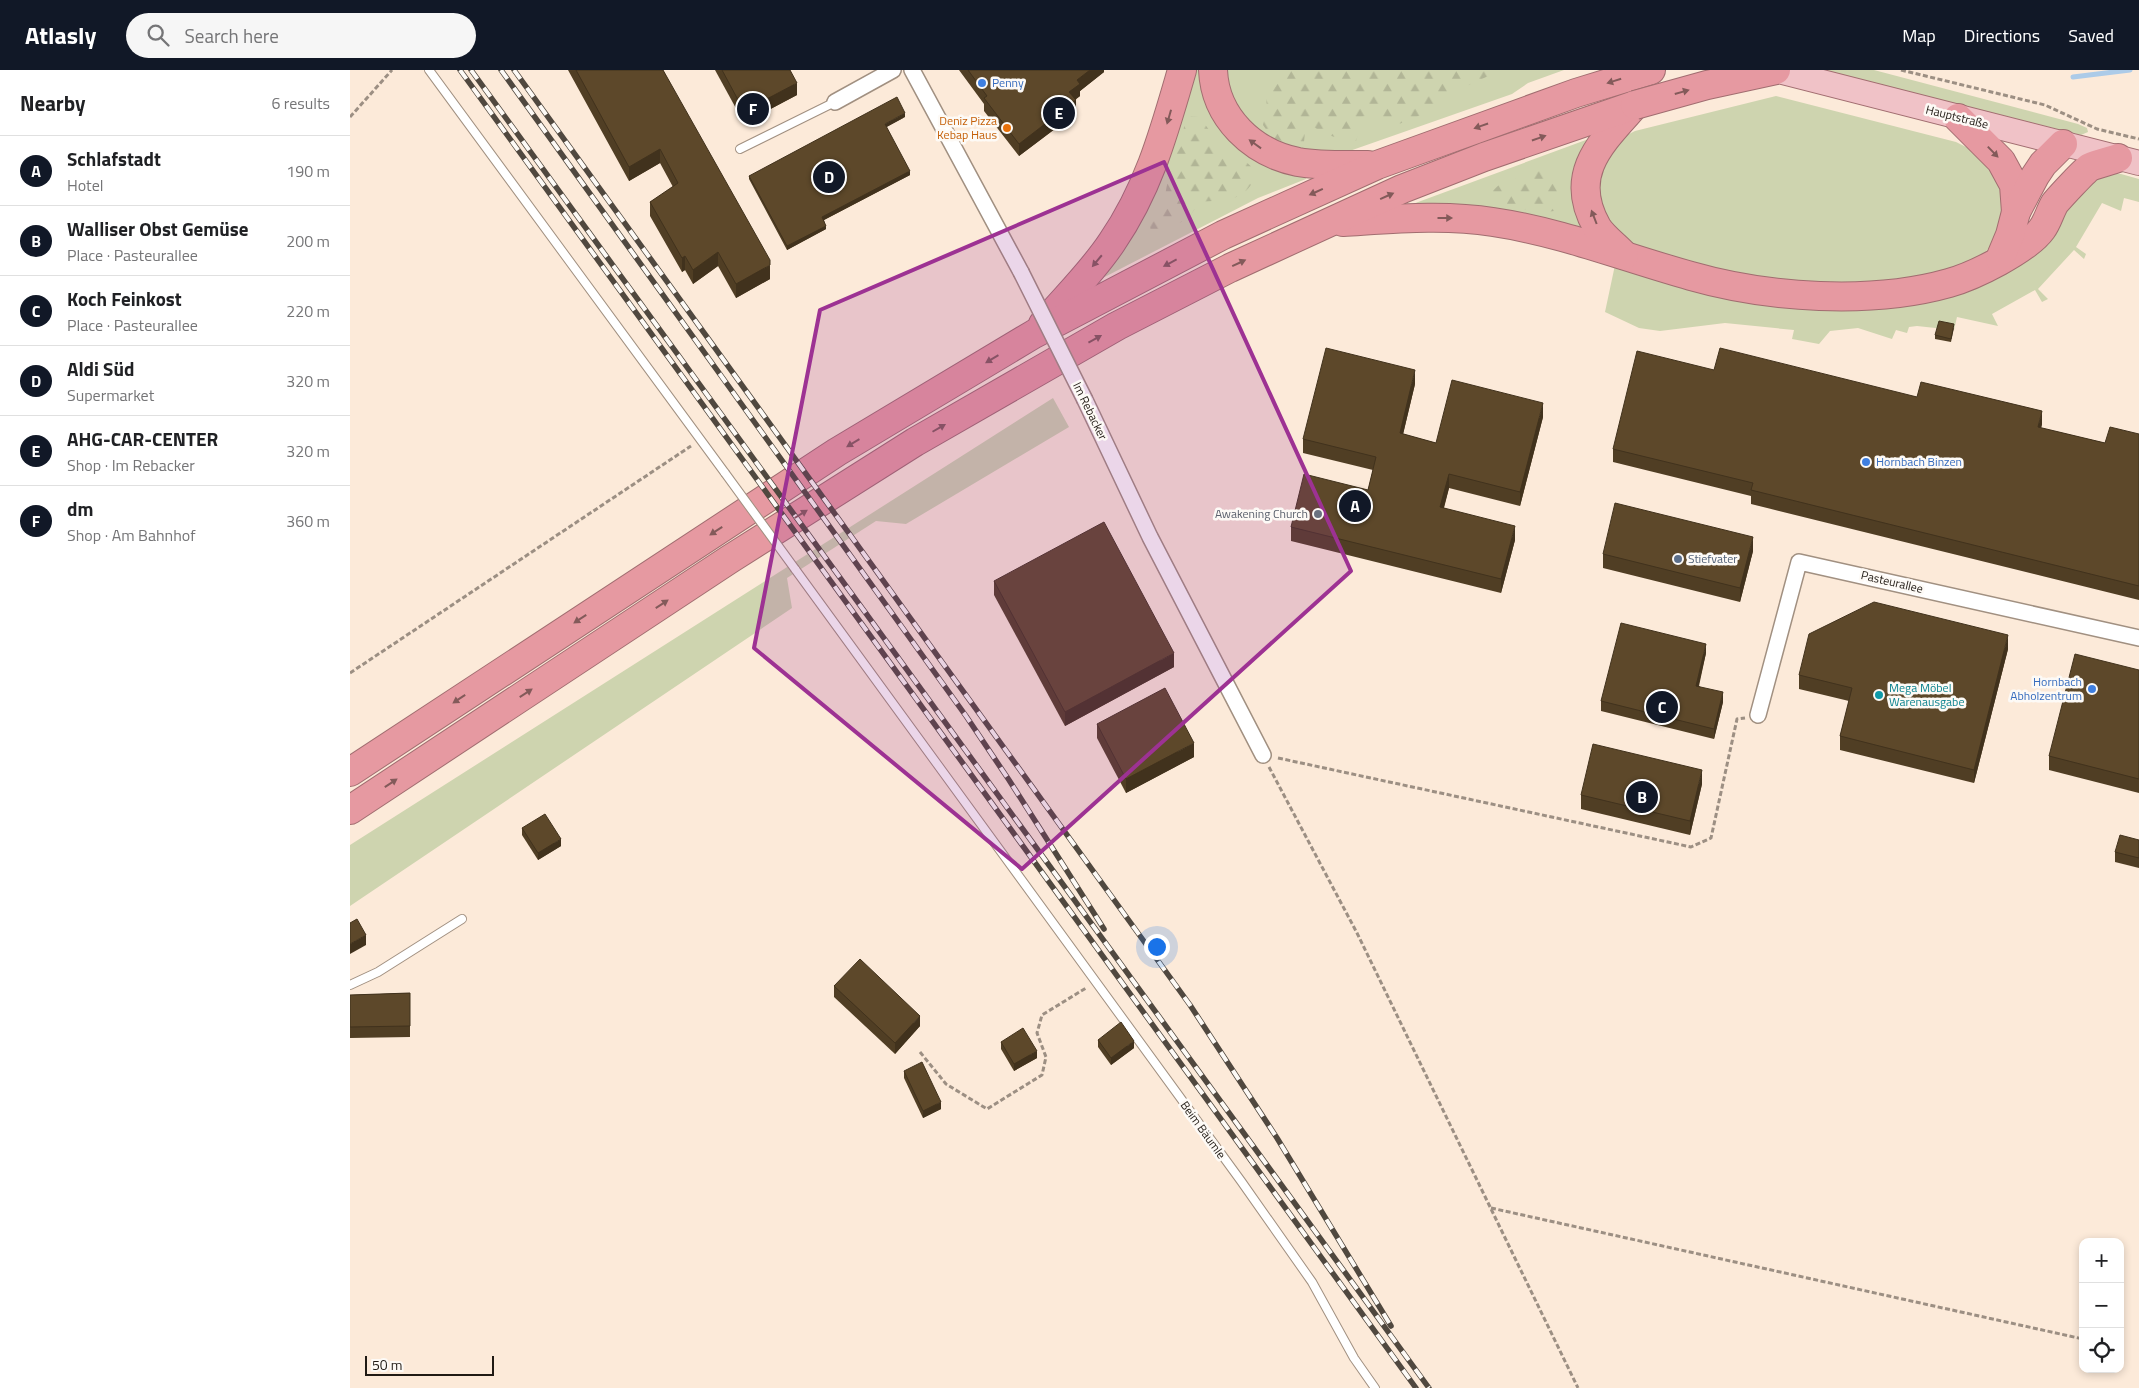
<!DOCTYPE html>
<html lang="en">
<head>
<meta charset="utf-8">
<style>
  :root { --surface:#fff; --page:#f6f6f6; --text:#202124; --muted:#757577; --line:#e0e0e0; --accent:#111827 }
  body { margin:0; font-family:"Titillium Web",sans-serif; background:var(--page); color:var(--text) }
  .controls { position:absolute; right:15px; bottom:15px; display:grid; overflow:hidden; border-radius:10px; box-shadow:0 2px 8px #0003 }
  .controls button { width:45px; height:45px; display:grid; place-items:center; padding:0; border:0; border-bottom:1px solid var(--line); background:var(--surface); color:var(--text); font:25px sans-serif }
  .scale { position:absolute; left:15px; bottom:12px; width:129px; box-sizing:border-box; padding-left:5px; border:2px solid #201a14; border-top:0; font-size:14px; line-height:18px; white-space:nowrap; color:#201a14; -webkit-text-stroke:4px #fdfaf6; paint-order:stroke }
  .you { position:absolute; left:806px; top:876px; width:18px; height:18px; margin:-12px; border:4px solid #fff; border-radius:50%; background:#1a73e8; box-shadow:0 0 0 8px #1a73e833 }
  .badge { display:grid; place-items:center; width:32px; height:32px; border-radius:50%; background:var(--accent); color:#fff; font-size:16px; font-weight:700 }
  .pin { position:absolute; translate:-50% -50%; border:2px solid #fff; box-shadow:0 1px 5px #0006 }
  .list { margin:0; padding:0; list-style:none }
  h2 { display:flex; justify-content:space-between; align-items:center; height:65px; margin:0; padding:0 20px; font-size:21px }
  h2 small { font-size:16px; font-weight:400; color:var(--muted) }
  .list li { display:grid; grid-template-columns:32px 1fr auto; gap:15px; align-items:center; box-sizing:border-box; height:70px; padding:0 20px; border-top:1px solid var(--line) }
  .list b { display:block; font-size:19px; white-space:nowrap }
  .list p { margin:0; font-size:16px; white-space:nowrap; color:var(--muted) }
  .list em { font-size:16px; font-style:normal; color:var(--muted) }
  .icon { flex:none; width:28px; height:28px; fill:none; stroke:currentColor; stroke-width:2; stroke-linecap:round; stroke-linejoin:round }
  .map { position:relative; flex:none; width:1789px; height:1318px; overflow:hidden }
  header { display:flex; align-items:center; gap:30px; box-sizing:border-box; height:70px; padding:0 25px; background:var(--accent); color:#fff }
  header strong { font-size:24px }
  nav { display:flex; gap:28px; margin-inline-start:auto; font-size:18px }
  .search { width:350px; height:45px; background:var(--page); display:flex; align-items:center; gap:12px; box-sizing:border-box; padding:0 18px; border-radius:28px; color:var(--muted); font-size:19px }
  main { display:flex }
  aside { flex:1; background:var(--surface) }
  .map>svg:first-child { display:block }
  .grass { fill:#ced4af }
  .forest { fill:url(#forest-firs) }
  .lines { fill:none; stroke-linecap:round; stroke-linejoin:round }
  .stream { stroke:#accbe8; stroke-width:5 }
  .lane-casing { stroke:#a19081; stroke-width:10 }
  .street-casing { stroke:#a19081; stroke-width:18 }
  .primary-casing { stroke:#a16d70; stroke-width:26 }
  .highway-casing { stroke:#a16d70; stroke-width:30 }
  .path { stroke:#9c8f83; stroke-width:3; stroke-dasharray:5 2.5; stroke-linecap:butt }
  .lane { stroke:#fff; stroke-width:8 }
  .street { stroke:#fff; stroke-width:15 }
  .primary { stroke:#f0c2c7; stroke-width:24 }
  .highway { stroke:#e699a1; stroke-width:28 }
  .rail-casing { stroke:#50483f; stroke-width:5.5 }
  .rail { stroke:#fdfaf6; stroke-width:4; stroke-dasharray:11; stroke-linecap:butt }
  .lane-bridge-casing { stroke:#a19081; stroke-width:10; stroke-linecap:butt }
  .street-bridge-casing { stroke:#a19081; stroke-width:18; stroke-linecap:butt }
  .highway-bridge-casing { stroke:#a16d70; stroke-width:30; stroke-linecap:butt }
  .lane-bridge { stroke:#fff; stroke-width:8 }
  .street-bridge { stroke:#fff; stroke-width:15 }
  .highway-bridge { stroke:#e699a1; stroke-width:28 }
  .wall { fill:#503e24 }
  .shaded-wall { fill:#41321d }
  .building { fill:#5d482a; stroke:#41321d }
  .oneway { fill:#835a5a }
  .marked { fill:#9d3293; fill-opacity:0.2; stroke:#9d3293; stroke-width:4; stroke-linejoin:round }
  .shop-dot { fill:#3f7fe0; stroke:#fdfaf6; stroke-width:2 }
  .food-dot { fill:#e8710a; stroke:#fdfaf6; stroke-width:2 }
  .worship-dot { fill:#6b7280; stroke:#fdfaf6; stroke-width:2 }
  .service-dot { fill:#5c6f8a; stroke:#fdfaf6; stroke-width:2 }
  .culture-dot { fill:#0f9aa8; stroke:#fdfaf6; stroke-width:2 }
  .labels { text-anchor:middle; stroke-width:5; stroke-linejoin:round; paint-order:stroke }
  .shop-label { font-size:12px; fill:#366cbe; stroke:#fdfaf6; text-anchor:start }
  .street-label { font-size:12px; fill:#201a14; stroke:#fdfaf6 }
  .food-label { font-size:12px; fill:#c56008; stroke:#fdfaf6; text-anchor:end }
  .worship-label { font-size:12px; fill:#5b616d; stroke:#fdfaf6; text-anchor:end }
  .service-label { font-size:12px; fill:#4e5e75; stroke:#fdfaf6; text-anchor:start }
  .culture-label { font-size:12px; fill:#0d838f; stroke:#fdfaf6; text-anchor:start }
</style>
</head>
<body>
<header>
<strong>Atlasly</strong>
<div class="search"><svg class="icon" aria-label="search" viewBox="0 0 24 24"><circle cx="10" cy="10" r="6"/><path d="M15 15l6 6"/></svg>Search here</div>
<nav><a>Map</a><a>Directions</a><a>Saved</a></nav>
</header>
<main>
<aside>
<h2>Nearby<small>6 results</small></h2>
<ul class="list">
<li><span class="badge">A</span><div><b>Schlafstadt</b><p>Hotel</p></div><em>190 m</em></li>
<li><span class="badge">B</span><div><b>Walliser Obst Gemüse</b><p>Place · Pasteurallee</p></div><em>200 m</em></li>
<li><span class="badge">C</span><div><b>Koch Feinkost</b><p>Place · Pasteurallee</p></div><em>220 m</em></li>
<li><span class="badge">D</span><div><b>Aldi Süd</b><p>Supermarket</p></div><em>320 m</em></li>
<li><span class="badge">E</span><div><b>AHG-CAR-CENTER</b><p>Shop · Im Rebacker</p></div><em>320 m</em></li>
<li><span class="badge">F</span><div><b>dm</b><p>Shop · Am Bahnhof</p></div><em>360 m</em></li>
</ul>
</aside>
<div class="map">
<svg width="1789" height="1318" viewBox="0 0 1789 1318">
  <defs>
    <pattern id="forest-firs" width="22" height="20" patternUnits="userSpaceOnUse" patternTransform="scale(1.25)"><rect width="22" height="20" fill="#ced4af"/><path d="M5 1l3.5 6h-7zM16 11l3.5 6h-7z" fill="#b1b596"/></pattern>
  </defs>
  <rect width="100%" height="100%" fill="#fcead9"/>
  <g class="grass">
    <path d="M 841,0 L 852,0 C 866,42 869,77 915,94 C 927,98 941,99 953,101 L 956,109 L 908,128 L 741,214 Z"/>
    <polygon points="873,0 1214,0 1178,13 1162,24 991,84 922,76 882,34"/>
    <polygon points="1473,0 1524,0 1728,54 1737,58 1738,62 1731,65"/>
    <polygon points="1426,26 1606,72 1622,80 1643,100 1652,118 1654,134 1645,171 1626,193 1532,216 1410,211 1277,177 1248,142 1245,105 1269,69 1285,61"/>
    <polygon points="1244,67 1243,162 1060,135"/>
    <polygon points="1757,104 1771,104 1789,109 1789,132 1774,128 1771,141 1752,133 1726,177 1736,184 1734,189 1724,180 1688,219 1698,229 1692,232 1685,220 1642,244 1648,256 1607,247 1604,260 1567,256 1559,257 1557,263 1546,260 1542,269 1508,258 1480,261 1469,274 1442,269 1444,260 1375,253 1310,261 1289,258 1255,242 1265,195 1580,230 1618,222 1652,206 1683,182 1731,113"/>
    <polygon points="703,328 719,357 556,454 526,451 437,508 442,538 0,836 0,775"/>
  </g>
  <g class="forest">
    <path d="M 938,0 L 1146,0 L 1147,2 L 1099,24 L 1086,39 L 1049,54 L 1029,51 L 1017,46 L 1005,48 L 1009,61 L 1006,71 C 989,69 973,65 960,54 L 955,62 L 954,72 L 945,75 L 922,68 L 913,55 L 917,36 L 916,29 Z"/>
    <path d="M 839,46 L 849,47 C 858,57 864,69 874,78 C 886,89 901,89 906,106 C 893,134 875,129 849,132 L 839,148 L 808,164 L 801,161 L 799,153 L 814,131 L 818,109 L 825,98 L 824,84 L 832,70 L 834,57 Z"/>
    <path d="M 1197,97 L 1204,104 L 1210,133 L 1204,141 C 1186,144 1153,136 1139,124 L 1149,115 Z"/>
  </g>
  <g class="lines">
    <polyline class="stream" points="1723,7 1780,0"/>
    <defs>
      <g id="lane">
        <polyline points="79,0 375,403"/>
        <polyline points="390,79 485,32"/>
        <polyline points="445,499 891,1111 962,1212 1004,1288 1025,1318"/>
        <polyline points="0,915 28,902 112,849"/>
      </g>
      <g id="street">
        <polyline points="562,0 671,202"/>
        <polyline points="485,32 543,0"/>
        <polyline points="735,330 800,467 913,685"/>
        <polyline points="1408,645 1449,492 1789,568"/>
      </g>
      <polyline id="primary" points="1425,0 1789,93"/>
      <g id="highway">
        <path d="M 863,0 C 865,48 903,83 948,92 C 971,96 995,95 1018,95"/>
        <polyline points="1608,48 1651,91 1664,115 1666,142"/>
        <path d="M 993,152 C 1043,149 1094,144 1143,152 C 1211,162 1276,188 1341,206 C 1418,228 1521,235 1599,213 C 1624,206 1677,180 1692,159 C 1698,151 1700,141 1705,133 C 1711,126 1734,101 1740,97 C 1749,93 1760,91 1768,88"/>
        <path d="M 1274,185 C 1266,176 1253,167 1247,157 C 1217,104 1251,73 1284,36"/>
        <polyline points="1650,189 1660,165 1666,142 1685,106 1693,94 1713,74"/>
        <path d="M 693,254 C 716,227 743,201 762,172 C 799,118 814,62 832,0"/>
        <polyline points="0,702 487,382 684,264 873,165 1027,95 1226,23 1301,0"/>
        <polyline points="0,740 380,489 565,372 767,256 880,198 1052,119 1134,87 1285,35"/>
      </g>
    </defs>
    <use href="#lane" class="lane-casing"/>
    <use href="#street" class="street-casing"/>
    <use href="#primary" class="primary-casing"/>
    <use href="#highway" class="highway-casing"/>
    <g class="path">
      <polyline points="1551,0 1695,35 1747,59 1789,69"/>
      <polyline points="0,47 42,0"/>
      <polyline points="0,603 341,376"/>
      <polyline points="928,688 1341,777 1361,768 1387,649 1395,648"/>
      <polyline points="919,697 1007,863 1228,1318"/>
      <polyline points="570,982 596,1014 637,1039 692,1005 696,987 687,963 692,945 736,918"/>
      <polyline points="1141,1138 1733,1269"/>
      <polyline points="1770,1275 1772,1275"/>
    </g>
    <use href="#lane" class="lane"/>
    <use href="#street" class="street"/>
    <use href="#primary" class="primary"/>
    <use href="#highway" class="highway"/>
    <defs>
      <g id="rail">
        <polyline points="110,0 1066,1318"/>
        <polyline points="121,0 1079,1318"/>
        <polyline points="151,0 616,646 659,710 754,859"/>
        <polyline points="164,0 840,935 927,1068 1041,1256"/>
      </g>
    </defs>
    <use href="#rail" class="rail-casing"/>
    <use href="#rail" class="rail"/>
    <defs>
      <polyline id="lane-bridge" points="375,403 445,499"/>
      <polyline id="street-bridge" points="671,202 735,330"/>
      <polyline id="highway-bridge" points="1285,35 1357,15 1426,0"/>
    </defs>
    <use href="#lane-bridge" class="lane-bridge-casing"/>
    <use href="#street-bridge" class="street-bridge-casing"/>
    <use href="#highway-bridge" class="highway-bridge-casing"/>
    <use href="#lane-bridge" class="lane-bridge"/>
    <use href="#street-bridge" class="street-bridge"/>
    <use href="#highway-bridge" class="highway-bridge"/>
  </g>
  <g class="wall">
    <polygon points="218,0 313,0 420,209 386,228 368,196 343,214 335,200 332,202 300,146 300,132 323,117 310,93 279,111"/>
    <polygon points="365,0 440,0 447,25 394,53"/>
    <polygon points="609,0 754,0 754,2 730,21 730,26 725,30 726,43 669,86 634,41 634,34"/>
    <polygon points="555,47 536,57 560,105 474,150 476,159 437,180 399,109 399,106"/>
    <polygon points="1604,258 1601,272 1585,269 1585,265"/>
    <polygon points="1364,300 1567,327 1692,354 1691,358 1755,373 1789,364 1789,530 1401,434 1401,426 1263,392 1263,379"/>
    <polygon points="1065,314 1053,364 1086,373 1193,347 1170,436 1099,418 1094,438 1165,470 1151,523 941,471 941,457 1018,420 1023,400 953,383 953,369"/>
    <polygon points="1403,481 1390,532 1253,498 1253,484"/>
    <polygon points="644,511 824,597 715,656 644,525"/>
    <polygon points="1658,579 1624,713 1490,680 1490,666 1499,631 1449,619 1449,605"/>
    <polygon points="1356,583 1349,616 1373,632 1364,669 1251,641 1251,631"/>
    <polygon points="1789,600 1789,723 1699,700 1699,686"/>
    <polygon points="747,654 844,687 776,723 747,668"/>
    <polygon points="1352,714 1340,765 1231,739 1231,725"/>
    <polygon points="172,758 211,776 188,790 172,765"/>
    <polygon points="1789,770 1789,798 1765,792 1765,782"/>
    <polygon points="484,916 570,956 545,984 484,927"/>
    <polygon points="60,923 60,967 0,968 0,925"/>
    <polygon points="748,970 784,978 761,995 748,977"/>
    <polygon points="651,972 687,988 664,1001 651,979"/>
    <polygon points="554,1001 591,1039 573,1048 554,1008"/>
  </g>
  <g class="shaded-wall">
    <polygon points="740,0 754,0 754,2 730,21 730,26 719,34 719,22 727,10"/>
    <polygon points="447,13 447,25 394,53 394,41"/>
    <polygon points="726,30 726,43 669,86 669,74"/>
    <polygon points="555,43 555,47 535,58 535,54"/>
    <polygon points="310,79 310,93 279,111 279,97"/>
    <polygon points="560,101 560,105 472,151 472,147"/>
    <polygon points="476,156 476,159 437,180 437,176"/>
    <polygon points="368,182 368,196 343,214 343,200"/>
    <polygon points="335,186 335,200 332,202 332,188"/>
    <polygon points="420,195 420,209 386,228 386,214"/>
    <polygon points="1065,300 1065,314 1050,377 1050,363"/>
    <polygon points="1193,333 1193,347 1170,436 1170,422"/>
    <polygon points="1692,341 1692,354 1688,370 1688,357"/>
    <polygon points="1099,404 1099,418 1090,451 1090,437"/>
    <polygon points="1165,456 1165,470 1151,523 1151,509"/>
    <polygon points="1403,467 1403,481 1390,532 1390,518"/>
    <polygon points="1658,565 1658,579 1624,713 1624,700"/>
    <polygon points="1356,574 1356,583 1346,626 1346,616"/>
    <polygon points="824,583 824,597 715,656 715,642"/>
    <polygon points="1373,622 1373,632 1364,669 1364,659"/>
    <polygon points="844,673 844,687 776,723 776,709"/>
    <polygon points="1352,700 1352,714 1340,765 1340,751"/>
    <polygon points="211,769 211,776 188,790 188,783"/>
    <polygon points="16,865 16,875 0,884 0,874"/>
    <polygon points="570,946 570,956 545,984 545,973"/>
    <polygon points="784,971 784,978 761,995 761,988"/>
    <polygon points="687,981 687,988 664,1001 664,994"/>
    <polygon points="591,1032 591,1039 573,1048 573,1041"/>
  </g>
  <g class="building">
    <polygon points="226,0 313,0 420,190 420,195 386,214 368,182 343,200 335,186 332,188 300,132 328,113 310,79 279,97"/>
    <polygon points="372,0 440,0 447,13 394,41"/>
    <polygon points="618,0 740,0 727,10 730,14 719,22 726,30 669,74 634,28 637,26"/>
    <polygon points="547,27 555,43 535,54 560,101 472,147 476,156 437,176 399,106"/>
    <polygon points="1589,251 1604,254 1601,269 1585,265"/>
    <polygon points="976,278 1065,300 1050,363 1086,373 1102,310 1193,333 1170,422 1099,404 1090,437 1165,456 1151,509 941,457 954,404 1018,420 1026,387 953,369"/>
    <polygon points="1370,278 1567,327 1571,312 1692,341 1688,357 1755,373 1760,357 1789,364 1789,516 1401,420 1403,413 1263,379 1287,281 1364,300"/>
    <polygon points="1265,433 1403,467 1390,518 1253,484"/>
    <polygon points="754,452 824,583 715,642 644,511"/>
    <polygon points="1524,532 1658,565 1624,700 1490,666 1502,618 1449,605 1459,564"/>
    <polygon points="1271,553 1356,574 1346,616 1373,622 1364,659 1251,631"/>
    <polygon points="1725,584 1789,600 1789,709 1699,686"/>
    <polygon points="815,618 844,673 776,709 747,654"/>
    <polygon points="1243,674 1352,700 1340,751 1231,725"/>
    <polygon points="195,744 211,769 188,783 172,758"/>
    <polygon points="1770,765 1789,770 1789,788 1765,782"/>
    <polygon points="7,849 16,865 0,874 0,853"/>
    <polygon points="510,889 570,946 545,973 484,916"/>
    <polygon points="60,923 60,956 0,957 0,925"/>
    <polygon points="771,952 784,971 761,988 748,970"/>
    <polygon points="673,958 687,981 664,994 651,972"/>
    <polygon points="572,992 591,1032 573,1041 554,1001"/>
  </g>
  <defs><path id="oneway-solid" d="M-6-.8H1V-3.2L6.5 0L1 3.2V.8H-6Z" transform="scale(1.25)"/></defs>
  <g class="oneway">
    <use href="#oneway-solid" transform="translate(1264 11) rotate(163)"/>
    <use href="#oneway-solid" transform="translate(1332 22) rotate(-16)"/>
    <use href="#oneway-solid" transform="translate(819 47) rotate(106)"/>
    <use href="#oneway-solid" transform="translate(1131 56) rotate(161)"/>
    <use href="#oneway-solid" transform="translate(1189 68) rotate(-19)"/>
    <use href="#oneway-solid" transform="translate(905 74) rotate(-144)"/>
    <use href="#oneway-solid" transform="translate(1643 82) rotate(46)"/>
    <use href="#oneway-solid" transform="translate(966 122) rotate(156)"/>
    <use href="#oneway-solid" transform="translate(1037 126) rotate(-24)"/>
    <use href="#oneway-solid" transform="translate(1244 147) rotate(-111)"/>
    <use href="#oneway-solid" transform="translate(1095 148)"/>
    <use href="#oneway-solid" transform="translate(747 191) rotate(130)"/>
    <use href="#oneway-solid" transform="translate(820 193) rotate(152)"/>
    <use href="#oneway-solid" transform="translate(889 193) rotate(-25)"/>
    <use href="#oneway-solid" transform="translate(745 269) rotate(-29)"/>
    <use href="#oneway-solid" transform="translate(642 289) rotate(149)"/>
    <use href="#oneway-solid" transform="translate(589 358) rotate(-30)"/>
    <use href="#oneway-solid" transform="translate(503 373) rotate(149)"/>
    <use href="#oneway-solid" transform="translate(451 444) rotate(-32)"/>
    <use href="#oneway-solid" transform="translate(366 461) rotate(147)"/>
    <use href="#oneway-solid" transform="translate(312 534) rotate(-33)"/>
    <use href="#oneway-solid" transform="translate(230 549) rotate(147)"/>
    <use href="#oneway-solid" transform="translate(176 623) rotate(-33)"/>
    <use href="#oneway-solid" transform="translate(109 629) rotate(146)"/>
    <use href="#oneway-solid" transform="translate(41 713) rotate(-34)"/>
  </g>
  <path class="marked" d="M 814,92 L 1001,501 L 672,799 L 404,578 L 470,240 Z"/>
  <g class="shop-dot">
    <circle cx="632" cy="13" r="5"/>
    <circle cx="1516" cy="392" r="5"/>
    <circle cx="1742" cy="619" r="5"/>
  </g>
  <circle class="food-dot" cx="657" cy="58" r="5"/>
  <circle class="worship-dot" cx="968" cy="444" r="5"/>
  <circle class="service-dot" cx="1328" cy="489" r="5"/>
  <circle class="culture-dot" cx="1529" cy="625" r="5"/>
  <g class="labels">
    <g class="shop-label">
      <text x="642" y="17">Penny</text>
      <text x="1526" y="396">Hornbach Binzen</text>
      <text x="1732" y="616" text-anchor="end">Hornbach<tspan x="1732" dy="14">Abholzentrum</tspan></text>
    </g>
    <g class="street-label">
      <text transform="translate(1607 47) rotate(14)" y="4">Hauptstraße</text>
      <text transform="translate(740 341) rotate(64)" y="4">Im Rebacker</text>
      <text transform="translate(1542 512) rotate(13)" y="4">Pasteurallee</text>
      <text transform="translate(853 1060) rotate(54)" y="4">Beim Bäumle</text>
    </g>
    <g class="food-label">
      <text x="647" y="55">Deniz Pizza<tspan x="647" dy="14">Kebap Haus</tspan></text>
    </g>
    <g class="worship-label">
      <text x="958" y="448">Awakening Church</text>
    </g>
    <g class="service-label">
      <text x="1338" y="493">Stiefvater</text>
    </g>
    <g class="culture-label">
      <text x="1539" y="622">Mega Möbel<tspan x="1539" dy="14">Warenausgabe</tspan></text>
    </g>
  </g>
</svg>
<div class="controls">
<button>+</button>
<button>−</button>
<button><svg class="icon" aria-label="locate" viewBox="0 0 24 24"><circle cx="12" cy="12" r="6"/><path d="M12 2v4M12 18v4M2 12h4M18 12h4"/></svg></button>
</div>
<div class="scale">50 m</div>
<div class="you"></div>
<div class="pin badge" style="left:1005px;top:436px">A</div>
<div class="pin badge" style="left:1292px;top:727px">B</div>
<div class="pin badge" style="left:1312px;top:637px">C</div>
<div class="pin badge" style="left:479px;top:107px">D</div>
<div class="pin badge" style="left:709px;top:43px">E</div>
<div class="pin badge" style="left:403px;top:39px">F</div>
</div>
</main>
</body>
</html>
